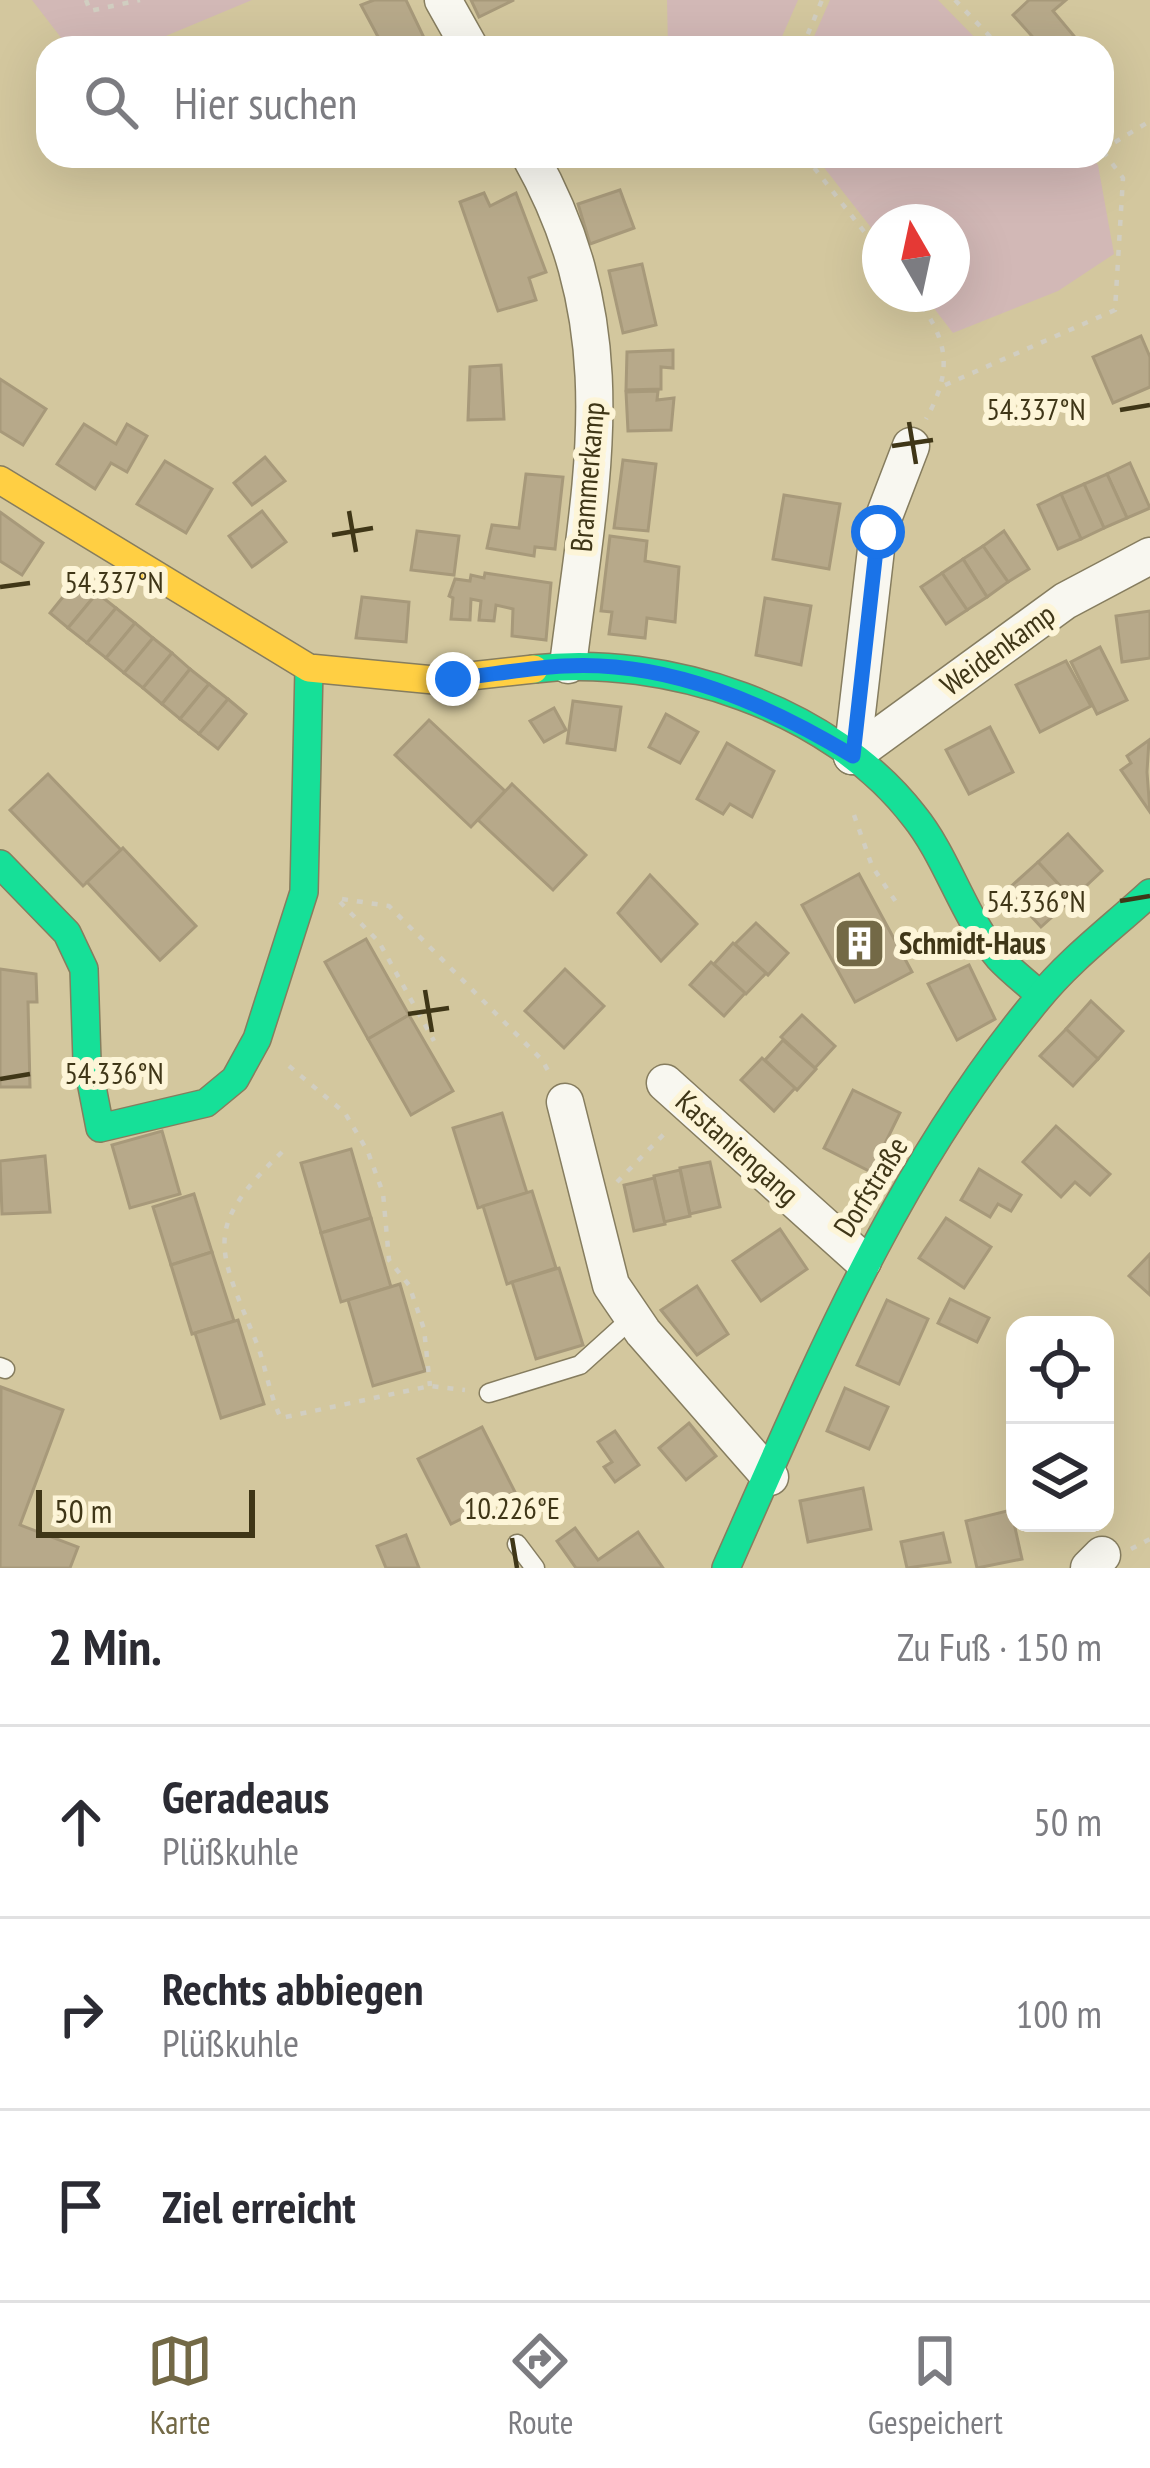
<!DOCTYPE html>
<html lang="de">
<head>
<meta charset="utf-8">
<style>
  :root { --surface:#fff; --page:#f7f7f7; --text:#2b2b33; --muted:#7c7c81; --line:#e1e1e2; --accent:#736946 }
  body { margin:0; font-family:"PT Sans Narrow",sans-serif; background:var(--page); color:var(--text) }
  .controls { position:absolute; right:36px; bottom:36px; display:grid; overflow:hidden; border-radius:24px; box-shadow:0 12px 48px #0002 }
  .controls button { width:108px; height:108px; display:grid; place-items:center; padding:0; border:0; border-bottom:3px solid var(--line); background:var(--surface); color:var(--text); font:60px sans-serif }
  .compass { position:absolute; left:862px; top:204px; width:108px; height:108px; border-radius:50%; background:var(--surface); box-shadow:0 12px 48px #0002; rotate:351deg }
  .scale { position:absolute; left:36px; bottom:30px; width:219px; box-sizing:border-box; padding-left:12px; border:6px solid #3f3617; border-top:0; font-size:33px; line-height:42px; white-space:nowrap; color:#3f3617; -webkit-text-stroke:9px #fdf5d8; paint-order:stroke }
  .stop { position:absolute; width:36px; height:36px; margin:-27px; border:9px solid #1a73e8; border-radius:50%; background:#fff }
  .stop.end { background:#1a73e8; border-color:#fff; box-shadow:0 3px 12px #0008 }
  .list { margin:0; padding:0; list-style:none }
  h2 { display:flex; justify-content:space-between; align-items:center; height:156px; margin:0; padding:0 48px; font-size:51px }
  h2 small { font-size:39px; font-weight:400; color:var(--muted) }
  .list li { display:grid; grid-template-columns:78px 1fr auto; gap:36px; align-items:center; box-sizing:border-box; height:192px; padding:0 48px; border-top:3px solid var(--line) }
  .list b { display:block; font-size:45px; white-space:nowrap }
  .list p { margin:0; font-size:39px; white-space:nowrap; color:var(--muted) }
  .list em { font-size:39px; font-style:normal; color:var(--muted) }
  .icon { flex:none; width:66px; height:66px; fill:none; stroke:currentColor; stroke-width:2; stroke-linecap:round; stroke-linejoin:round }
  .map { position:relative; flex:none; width:1150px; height:1568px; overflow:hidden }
  .search { position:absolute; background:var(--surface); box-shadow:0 12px 48px #0002; left:36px; right:36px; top:36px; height:132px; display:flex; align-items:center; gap:30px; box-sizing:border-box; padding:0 42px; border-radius:36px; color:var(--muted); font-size:45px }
  .sheet { height:732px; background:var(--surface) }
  nav { display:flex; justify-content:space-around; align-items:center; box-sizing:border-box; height:168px; border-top:3px solid var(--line); background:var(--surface); font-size:33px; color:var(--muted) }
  nav a { display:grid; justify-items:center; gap:6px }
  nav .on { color:var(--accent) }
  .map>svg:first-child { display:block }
  .green { fill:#d2b8b6 }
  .building { fill:#b7a98a; stroke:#a7997a; stroke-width:3 }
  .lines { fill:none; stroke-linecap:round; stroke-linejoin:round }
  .lane-casing { stroke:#867d5f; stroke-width:21 }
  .street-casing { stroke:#867d5f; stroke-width:39 }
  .fast-casing { stroke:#867d5f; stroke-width:30 }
  .slow-casing { stroke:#867d5f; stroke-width:30 }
  .path { stroke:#d1cec1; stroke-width:4.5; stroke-dasharray:6 9; stroke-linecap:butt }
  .lane { stroke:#f8f7f0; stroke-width:18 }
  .street { stroke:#f8f7f0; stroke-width:36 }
  .fast { stroke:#16e098; stroke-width:27 }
  .slow { stroke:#ffcf43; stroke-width:27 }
  .route { stroke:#1a73e8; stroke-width:15 }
  .ticks { fill:none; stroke:#3f3617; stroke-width:4.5 }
  .labels { text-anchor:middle; stroke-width:12; stroke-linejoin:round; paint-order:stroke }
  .street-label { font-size:30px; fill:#3f3617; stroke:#fdf5d8 }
  .poi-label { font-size:30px; font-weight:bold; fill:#3f3617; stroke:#fdf5d8; text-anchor:start }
  .ticks-label { font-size:30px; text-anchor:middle; fill:#3f3617; stroke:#fdf5d8; stroke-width:12; stroke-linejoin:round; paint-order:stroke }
</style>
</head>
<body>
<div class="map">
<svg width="1150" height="1568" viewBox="0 0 1150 1568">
  <rect width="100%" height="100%" fill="#d3c79e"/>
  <g class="green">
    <polygon points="32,0 252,0 137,48 69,48"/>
    <polygon points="667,0 798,0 777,48 668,48"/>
    <polygon points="830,0 938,0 985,48 809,48"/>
    <polygon points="815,156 1090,156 1098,165 1114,254 1058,291 953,333 923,294 952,294 952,222 880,222 880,239"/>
  </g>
  <g class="building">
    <polygon points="374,0 406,0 428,46 384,48 361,5"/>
    <polygon points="471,0 514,0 479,17"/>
    <polygon points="1029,0 1066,0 1053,11 1084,48 1034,48 1039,44 1013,15"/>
    <polygon points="620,190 634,228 590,244 578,204"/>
    <polygon points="484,193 490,206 516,193 546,272 529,278 536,300 498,311 460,202"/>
    <polygon points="642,264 656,325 623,333 609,271"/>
    <polygon points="1141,336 1150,357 1150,387 1113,403 1093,357"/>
    <polygon points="673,350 673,368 661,367 661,389 626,390 627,352"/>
    <polygon points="501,365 504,419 468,420 470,367"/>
    <polygon points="0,379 46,409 23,445 0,431"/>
    <polygon points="658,391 657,400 674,398 671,430 628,431 626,392"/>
    <polygon points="84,424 116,444 127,424 147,436 127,472 111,463 95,489 57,464"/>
    <polygon points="265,457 285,481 252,505 234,483"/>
    <polygon points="623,460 656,464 648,531 614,528"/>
    <polygon points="165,461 212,489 186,533 137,504"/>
    <polygon points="1130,463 1150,508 1127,518 1107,474"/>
    <polygon points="526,474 563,477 555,549 535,547 534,556 487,548 492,525 519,528"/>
    <polygon points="1107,474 1127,518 1104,528 1084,484"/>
    <polygon points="1084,484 1104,528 1081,539 1061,494"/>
    <polygon points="1061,494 1081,539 1058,549 1038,505"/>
    <polygon points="784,495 840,504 829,569 773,559"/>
    <polygon points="262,511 286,542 252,567 229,536"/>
    <polygon points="0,512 43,543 22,575 0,561"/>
    <polygon points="417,531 459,536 454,575 411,570"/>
    <polygon points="1004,531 1029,569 1008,582 983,546"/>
    <polygon points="610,536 647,541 645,561 679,567 675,622 647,618 645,638 609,634 612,612 601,611"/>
    <polygon points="983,546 1008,582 987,597 963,559"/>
    <polygon points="963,559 987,597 967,610 942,573"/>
    <polygon points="485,573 551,583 546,640 512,636 513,609 496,605 494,621 479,620 481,601 471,599 470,620 451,619 453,598 449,596 455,579 470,581 471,575 484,578"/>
    <polygon points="942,573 967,610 946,624 921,587"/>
    <polygon points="79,577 97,593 68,628 50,613"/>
    <polygon points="97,593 116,608 87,643 68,628"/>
    <polygon points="362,597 409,602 406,642 356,638"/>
    <polygon points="765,598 811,606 801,665 756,655"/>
    <polygon points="116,608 135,623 106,658 87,643"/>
    <polygon points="1150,611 1150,658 1122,662 1116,616"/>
    <polygon points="135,623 153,638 124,673 106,658"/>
    <polygon points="153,638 172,653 143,688 124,673"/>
    <polygon points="1100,647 1127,700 1097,714 1071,662"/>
    <polygon points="172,653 190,669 162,704 143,688"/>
    <polygon points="1066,661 1091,706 1040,732 1016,685"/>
    <polygon points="190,669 209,684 180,719 162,704"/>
    <polygon points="209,684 228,699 199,734 180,719"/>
    <polygon points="228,699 246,714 218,749 199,734"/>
    <polygon points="573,701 621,707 615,750 567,743"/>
    <polygon points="554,708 566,730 544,742 530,721"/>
    <polygon points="666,714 698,732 680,763 649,747"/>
    <polygon points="429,720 505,791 471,827 395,755"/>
    <polygon points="990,727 1013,772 969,794 946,750"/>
    <polygon points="1149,740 1147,772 1150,812 1121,770 1131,763 1127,756"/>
    <polygon points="727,743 774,771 752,817 730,804 723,814 697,799"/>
    <polygon points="48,774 121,850 83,886 10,810"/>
    <polygon points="512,784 586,855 553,890 478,820"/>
    <polygon points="1068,834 1102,871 1072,899 1038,862"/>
    <polygon points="123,848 196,926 160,960 87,882"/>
    <polygon points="1038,862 1072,899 1041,927 1007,890"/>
    <polygon points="859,874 912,972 855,1002 802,905"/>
    <polygon points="650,875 697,924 661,961 618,913"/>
    <polygon points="756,923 788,953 768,975 735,944"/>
    <polygon points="366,939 409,1015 368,1039 325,962"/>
    <polygon points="733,943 766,973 746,994 714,964"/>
    <polygon points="711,962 745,993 724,1016 690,985"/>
    <polygon points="969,965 995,1019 957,1040 928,984"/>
    <polygon points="0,969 36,974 37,1002 28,1002 30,1087 0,1087"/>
    <polygon points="565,969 604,1006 564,1048 525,1011"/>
    <polygon points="1091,1001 1123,1031 1098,1059 1066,1029"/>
    <polygon points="409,1015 453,1091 411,1115 368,1039"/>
    <polygon points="802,1015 835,1046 815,1068 781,1037"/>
    <polygon points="1066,1029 1098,1059 1073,1086 1040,1056"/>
    <polygon points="783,1040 816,1069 797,1090 765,1060"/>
    <polygon points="762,1058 795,1088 774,1111 741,1080"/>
    <polygon points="853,1090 900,1113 871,1172 824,1148"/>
    <polygon points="502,1113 527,1193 478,1208 453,1128"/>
    <polygon points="1056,1126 1110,1174 1090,1195 1075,1182 1061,1197 1023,1162"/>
    <polygon points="162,1131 180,1194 130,1208 112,1145"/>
    <polygon points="351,1149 371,1218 321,1233 301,1163"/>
    <polygon points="45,1156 50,1212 2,1214 0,1161"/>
    <polygon points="710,1162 720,1207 690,1214 680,1168"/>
    <polygon points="979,1169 1021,1195 1011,1211 998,1204 990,1217 961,1200"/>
    <polygon points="680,1170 690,1216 664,1222 654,1176"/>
    <polygon points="654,1178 665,1224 634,1231 624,1185"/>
    <polygon points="532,1191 556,1268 507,1284 483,1206"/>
    <polygon points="194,1194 212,1252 171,1265 153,1207"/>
    <polygon points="371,1218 391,1287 341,1302 321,1233"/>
    <polygon points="946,1218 991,1247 964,1288 919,1258"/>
    <polygon points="780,1229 807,1269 761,1301 733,1261"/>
    <polygon points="212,1252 234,1321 192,1334 171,1265"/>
    <polygon points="1150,1254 1150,1295 1129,1276"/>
    <polygon points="559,1268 583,1345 536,1359 512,1282"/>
    <polygon points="400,1284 425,1371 373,1386 348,1300"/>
    <polygon points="697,1286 728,1334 697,1355 661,1310"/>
    <polygon points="950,1299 989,1318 977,1342 938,1323"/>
    <polygon points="887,1300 928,1319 899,1384 857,1365"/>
    <polygon points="238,1320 264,1404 221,1418 195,1333"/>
    <polygon points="1,1387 63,1410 20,1525 78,1547 70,1568 0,1568"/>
    <polygon points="845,1388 888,1407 869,1449 827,1431"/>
    <polygon points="689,1423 716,1456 686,1480 659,1448"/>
    <polygon points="482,1427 515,1492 451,1524 418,1459"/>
    <polygon points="615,1431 639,1465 615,1482 604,1467 612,1462 598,1442"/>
    <polygon points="863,1488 871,1529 808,1542 800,1501"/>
    <polygon points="1011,1510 1022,1559 977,1568 966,1521"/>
    <polygon points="575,1528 598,1560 638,1532 663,1568 576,1568 557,1541"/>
    <polygon points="943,1533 950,1562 907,1568 901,1542"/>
    <polygon points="406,1535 419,1568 386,1568 377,1546"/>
  </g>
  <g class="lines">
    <defs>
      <g id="lane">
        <polyline points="0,1367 5,1369"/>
        <polyline points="489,1393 580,1365 632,1318"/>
        <polyline points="517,1544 535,1568"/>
      </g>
      <g id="street">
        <polyline points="443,0 470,48"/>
        <path d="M 530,156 C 628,330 591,479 568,665"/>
        <polyline points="852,756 1065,601 1150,556"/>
        <polyline points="852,756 878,532 911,446"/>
        <polyline points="665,1083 863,1261"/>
        <polyline points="565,1102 611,1285 643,1332 770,1477"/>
        <polyline points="1089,1568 1102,1555"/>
      </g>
      <g id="fast">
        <path d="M 534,669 C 666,654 831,708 914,816 C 948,858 963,917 999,958 C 1011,971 1027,983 1040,995"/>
        <polyline points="0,864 67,933 84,969 87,1061 100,1128 206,1103 235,1079 257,1039 304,892 309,668"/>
        <path d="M 726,1568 C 815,1368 895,1171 1037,1000 C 1069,960 1113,927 1150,893"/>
      </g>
      <polyline id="slow" points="0,480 309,668 434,680 534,669"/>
    </defs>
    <use href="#lane" class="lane-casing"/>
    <use href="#street" class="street-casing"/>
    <use href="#fast" class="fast-casing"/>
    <use href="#slow" class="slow-casing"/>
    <g class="path">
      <polyline points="86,0 90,11 140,0"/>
      <polyline points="955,0 1001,48"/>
      <polyline points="802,48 822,0"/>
      <polyline points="1102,150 1150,121"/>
      <polyline points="805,156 880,252"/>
      <path d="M 913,294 C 948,338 954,369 926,419"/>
      <polyline points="945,385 1115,310 1123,178 1102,150"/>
      <polyline points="854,815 872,866 900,908"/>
      <polyline points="342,899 389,906 542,1060 551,1076"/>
      <polyline points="340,902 379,942 434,1041"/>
      <polyline points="289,1066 345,1113 368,1152 383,1193 389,1260 409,1285 424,1329 430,1386"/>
      <path d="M 282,1152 C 203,1228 217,1246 255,1339 C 266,1365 268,1392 281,1418 L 430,1386 L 465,1390"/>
      <polyline points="617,1182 668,1130"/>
      <polyline points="1131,1549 1150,1539"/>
    </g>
    <use href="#lane" class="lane"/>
    <use href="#street" class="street"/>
    <use href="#fast" class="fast"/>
    <use href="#slow" class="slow"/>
  </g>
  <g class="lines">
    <path class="route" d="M 453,679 C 490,675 527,668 564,666 C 668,660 767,704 853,756 L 878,532"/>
  </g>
  <path class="ticks" d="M 1120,410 L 1150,405M 909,422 L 916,464M 892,446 L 933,440M 349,511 L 356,552M 332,535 L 373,528M 0,587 L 30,583M 1120,901 L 1150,896M 425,990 L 432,1032M 408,1014 L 449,1008M 0,1079 L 30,1074M 512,1538 L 517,1568"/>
  <defs>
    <symbol id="building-square" viewBox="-11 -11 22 22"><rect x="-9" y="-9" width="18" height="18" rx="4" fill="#736946" stroke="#fdf5d8"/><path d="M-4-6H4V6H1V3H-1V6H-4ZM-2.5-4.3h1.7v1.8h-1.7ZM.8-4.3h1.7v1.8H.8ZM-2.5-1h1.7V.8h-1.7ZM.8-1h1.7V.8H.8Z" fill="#fff"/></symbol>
  </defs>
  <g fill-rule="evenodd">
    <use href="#building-square" x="830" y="914" width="59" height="59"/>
  </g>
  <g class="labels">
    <g class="street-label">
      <text transform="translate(588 477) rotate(-85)" y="10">Brammerkamp</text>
      <text transform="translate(998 650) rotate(-36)" y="10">Weidenkamp</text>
      <text transform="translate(737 1148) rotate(42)" y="10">Kastaniengang</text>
      <text transform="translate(871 1187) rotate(-58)" y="10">Dorfstraße</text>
    </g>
    <g class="poi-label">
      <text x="899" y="954">Schmidt-Haus</text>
    </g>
  </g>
  <g class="ticks-label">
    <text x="1036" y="420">54.337°N</text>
    <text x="114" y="593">54.337°N</text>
    <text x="1036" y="912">54.336°N</text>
    <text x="114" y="1084">54.336°N</text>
    <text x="512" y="1519">10.226°E</text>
  </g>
</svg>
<div class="controls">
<button><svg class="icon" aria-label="locate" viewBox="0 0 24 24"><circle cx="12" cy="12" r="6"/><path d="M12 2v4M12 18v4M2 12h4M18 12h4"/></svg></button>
<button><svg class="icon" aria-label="layers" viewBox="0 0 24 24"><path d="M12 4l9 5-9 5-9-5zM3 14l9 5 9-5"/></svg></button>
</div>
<svg class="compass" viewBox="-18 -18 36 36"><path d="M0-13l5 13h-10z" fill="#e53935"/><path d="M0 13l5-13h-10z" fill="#7c7c81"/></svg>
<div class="scale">50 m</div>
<div class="stop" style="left:878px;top:532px"></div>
<div class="stop end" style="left:453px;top:679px"></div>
<div class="search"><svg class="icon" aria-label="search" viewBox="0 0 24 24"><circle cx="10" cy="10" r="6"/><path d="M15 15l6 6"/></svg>Hier suchen</div>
</div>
<section class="sheet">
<h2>2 Min.<small>Zu Fuß · 150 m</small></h2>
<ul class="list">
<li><svg class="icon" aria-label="ahead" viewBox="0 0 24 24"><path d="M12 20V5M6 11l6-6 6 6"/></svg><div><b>Geradeaus</b><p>Plüßkuhle</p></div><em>50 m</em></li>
<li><svg class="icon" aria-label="right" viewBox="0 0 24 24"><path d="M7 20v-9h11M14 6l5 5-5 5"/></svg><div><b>Rechts abbiegen</b><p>Plüßkuhle</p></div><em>100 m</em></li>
<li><svg class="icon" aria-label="arrive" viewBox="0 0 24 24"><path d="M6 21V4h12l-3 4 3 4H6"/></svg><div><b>Ziel erreicht</b></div></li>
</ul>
</section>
<nav>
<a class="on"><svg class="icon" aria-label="map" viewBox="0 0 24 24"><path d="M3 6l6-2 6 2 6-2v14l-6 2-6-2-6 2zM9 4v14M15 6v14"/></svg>Karte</a>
<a><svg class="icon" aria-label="directions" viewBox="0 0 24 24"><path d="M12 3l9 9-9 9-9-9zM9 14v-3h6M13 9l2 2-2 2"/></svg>Route</a>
<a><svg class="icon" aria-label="saved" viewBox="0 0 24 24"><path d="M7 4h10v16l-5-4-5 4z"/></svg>Gespeichert</a>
</nav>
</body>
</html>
